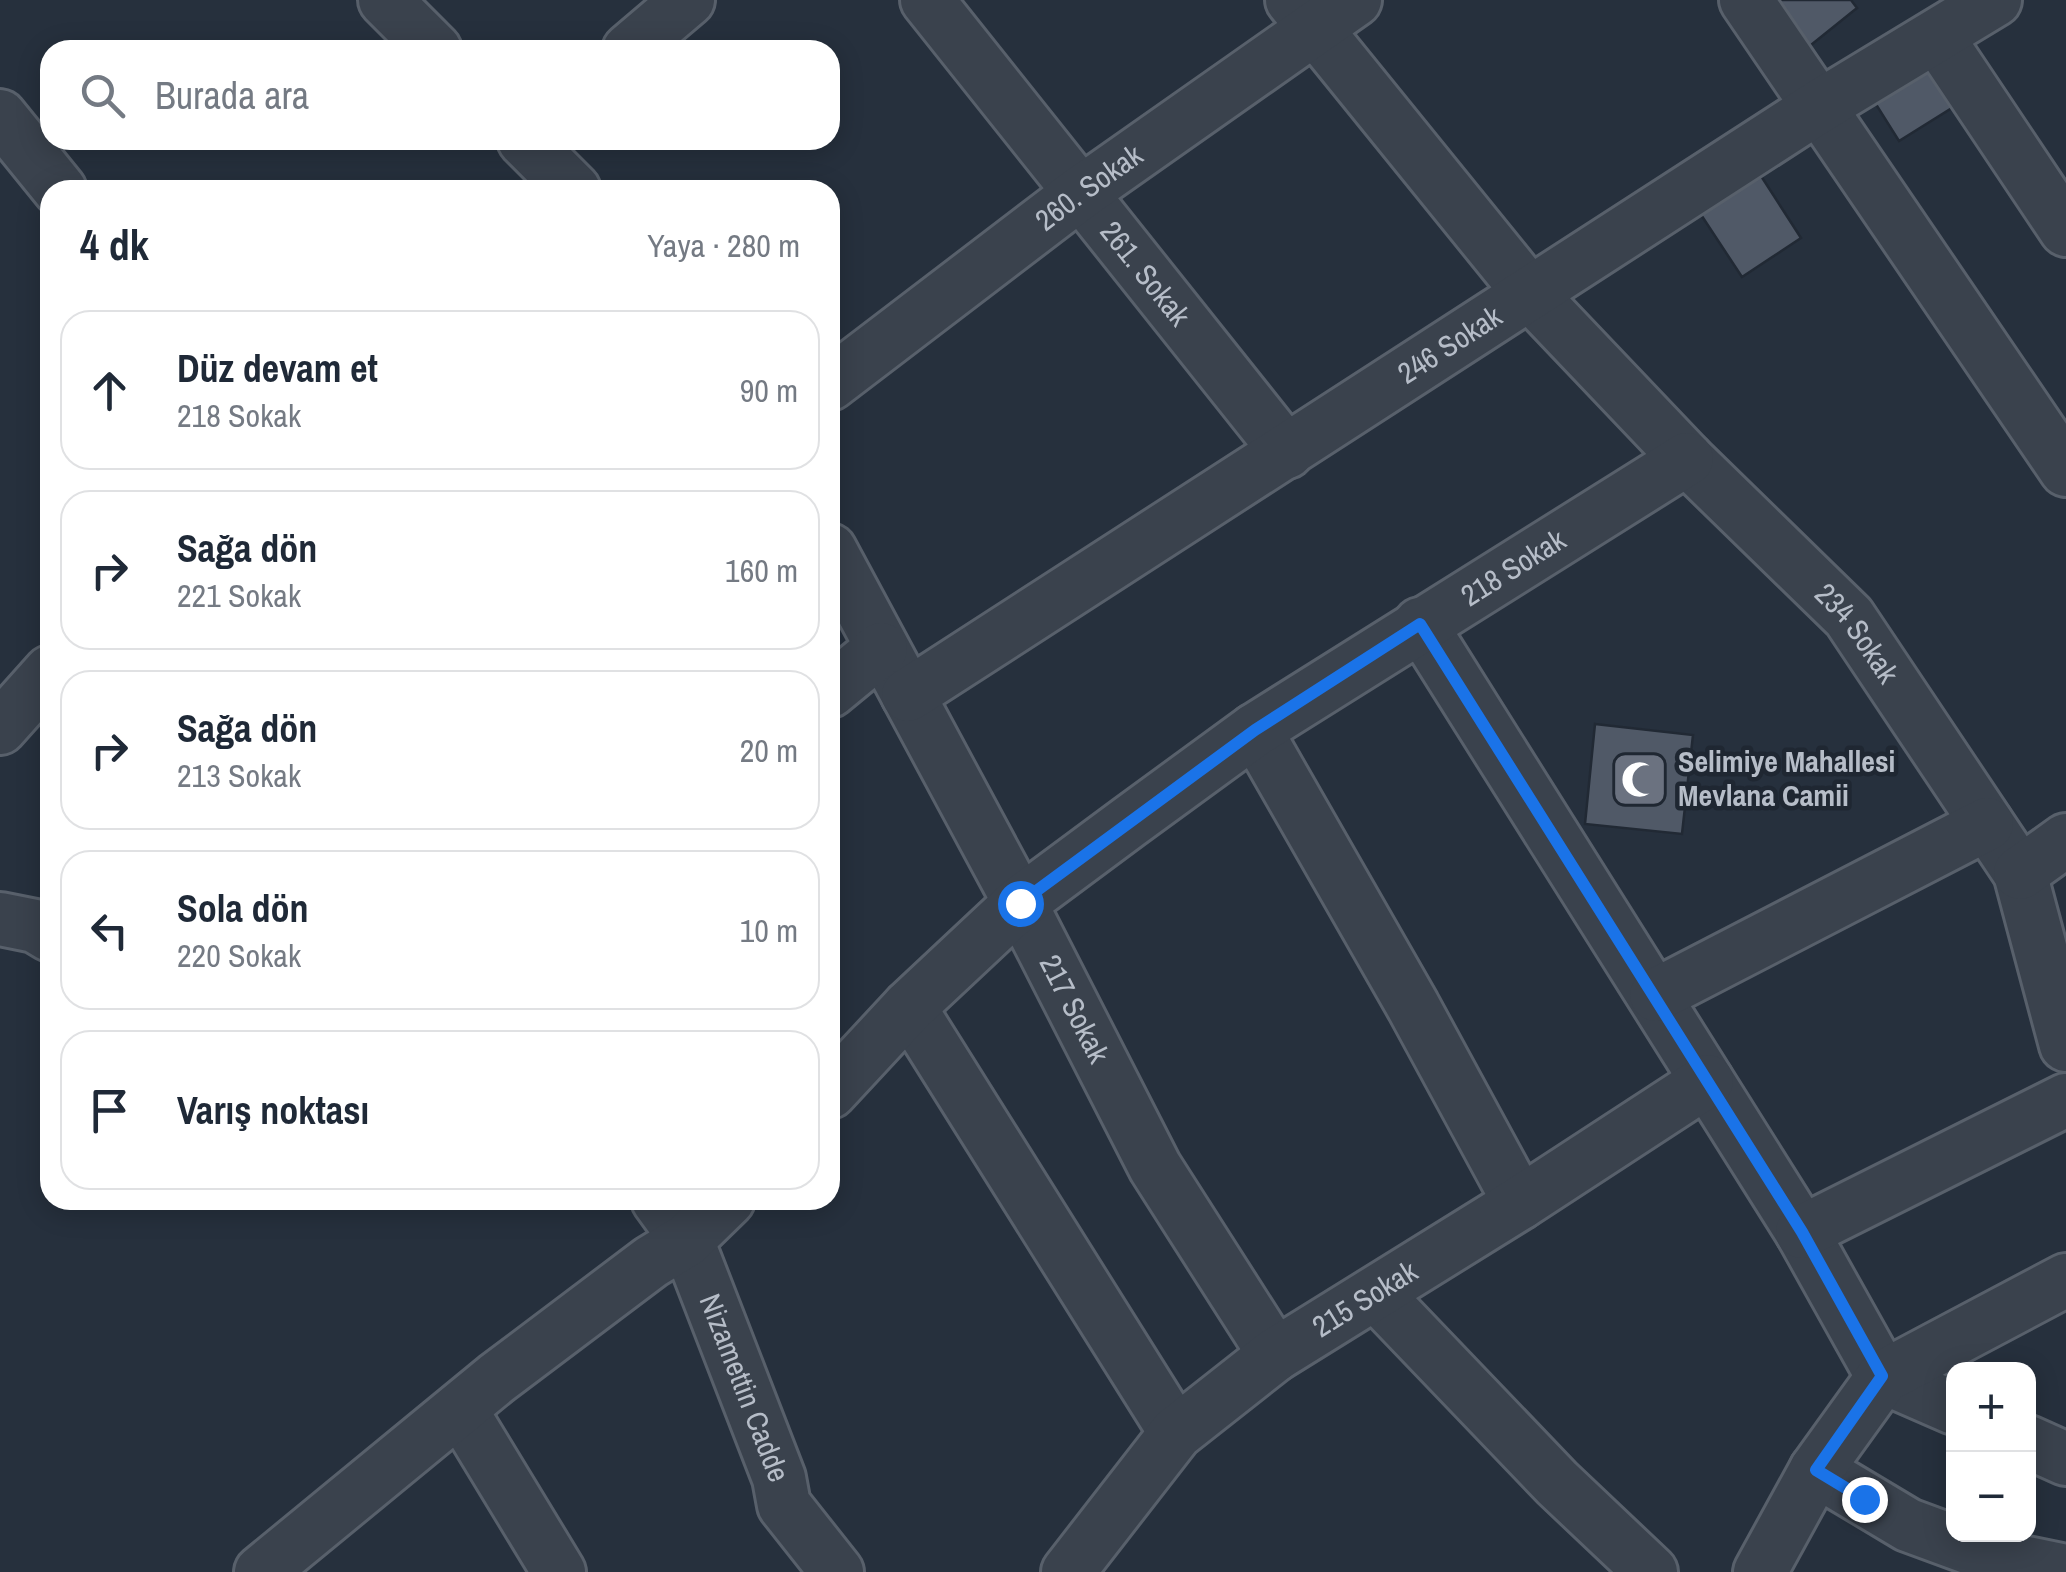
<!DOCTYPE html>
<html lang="tr">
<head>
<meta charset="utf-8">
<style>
  :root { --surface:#fff; --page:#f6f6f7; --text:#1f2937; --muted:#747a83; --line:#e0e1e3 }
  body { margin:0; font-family:"Archivo Narrow",sans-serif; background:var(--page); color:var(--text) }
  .controls { position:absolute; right:30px; bottom:30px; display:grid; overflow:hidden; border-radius:20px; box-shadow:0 5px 25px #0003 }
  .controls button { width:90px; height:90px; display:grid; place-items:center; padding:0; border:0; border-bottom:2px solid var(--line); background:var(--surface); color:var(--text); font:50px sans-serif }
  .stop { position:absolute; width:30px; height:30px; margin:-22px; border:8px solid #1a73e8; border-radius:50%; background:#fff }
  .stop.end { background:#1a73e8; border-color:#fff; box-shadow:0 2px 10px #0008 }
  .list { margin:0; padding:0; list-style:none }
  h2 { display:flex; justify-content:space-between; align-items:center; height:130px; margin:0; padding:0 40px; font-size:42px }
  h2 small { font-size:32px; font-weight:400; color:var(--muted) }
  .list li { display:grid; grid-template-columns:65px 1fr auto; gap:30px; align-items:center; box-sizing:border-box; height:160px; margin:0 20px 20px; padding:0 20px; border:2px solid var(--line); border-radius:30px }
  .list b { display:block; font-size:38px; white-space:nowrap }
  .list p { margin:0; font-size:32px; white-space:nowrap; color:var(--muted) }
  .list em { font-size:32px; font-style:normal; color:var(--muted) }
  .icon { flex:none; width:55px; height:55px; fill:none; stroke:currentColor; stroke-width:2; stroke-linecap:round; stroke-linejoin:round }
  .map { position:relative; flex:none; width:2066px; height:1572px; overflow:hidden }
  .search { position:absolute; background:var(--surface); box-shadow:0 5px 25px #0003; left:40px; top:40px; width:800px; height:110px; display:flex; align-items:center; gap:25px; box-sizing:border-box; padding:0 35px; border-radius:30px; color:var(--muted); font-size:38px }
  .panel { position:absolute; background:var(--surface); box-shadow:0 5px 25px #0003; left:40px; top:180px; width:800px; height:1030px; border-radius:30px }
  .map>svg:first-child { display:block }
  .building { fill:#505967; stroke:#212934; stroke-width:2.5 }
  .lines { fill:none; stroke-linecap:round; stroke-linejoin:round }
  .minor-casing { stroke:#58606b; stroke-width:58 }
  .minor { stroke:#3a424d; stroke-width:52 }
  .route { stroke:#1a73e8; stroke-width:12 }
  .labels { text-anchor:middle; stroke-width:9; stroke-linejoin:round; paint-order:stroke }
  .street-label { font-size:30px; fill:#b6bdc8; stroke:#1f2732 }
  .poi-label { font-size:30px; font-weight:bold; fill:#b6bdc8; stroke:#1f2732; text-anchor:start }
</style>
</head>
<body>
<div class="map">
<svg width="2066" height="1572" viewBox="0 0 2066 1572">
  <rect width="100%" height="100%" fill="#26303d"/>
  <g class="building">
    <polygon points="1767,0 1851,0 1857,8 1806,49"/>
    <polygon points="1927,63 1955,106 1899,141 1872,98"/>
    <polygon points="1752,162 1801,238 1742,277 1692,201"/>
    <polygon points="1595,724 1693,735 1682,834 1585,824"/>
  </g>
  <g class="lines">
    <defs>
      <g id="minor">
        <polyline points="385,0 435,50"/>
        <path id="s1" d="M 927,0 L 1287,452"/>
        <path id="s2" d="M 1292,0 L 1531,295 L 1687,459 L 1849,617 L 2020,873 L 2066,1045"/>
        <polyline points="1746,0 2066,470"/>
        <polyline points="1937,37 2066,230"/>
        <polyline points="629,50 688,0"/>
        <polyline points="0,116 60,190"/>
        <polyline points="524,140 574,190"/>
        <path id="s3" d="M 830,384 L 1079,194 L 1355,0"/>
        <path id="s4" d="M 830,550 L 1020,903 L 1155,1167 L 1275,1355"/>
        <polyline points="1420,624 1802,1232 1883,1377 1954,1408"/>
        <polyline points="830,691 881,649"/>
        <path id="s5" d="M 908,695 L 1820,106 L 1995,0"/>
        <polyline points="0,728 50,672"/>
        <polyline points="1255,730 1413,1006 1520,1203"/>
        <polyline points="2020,873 2066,840"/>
        <polyline points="0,919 35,926 50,935"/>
        <polyline points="1656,995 1987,824"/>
        <polyline points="909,1007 1176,1433"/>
        <path id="s6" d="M 830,1092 L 909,1007 L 1020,903 L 1129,822 L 1255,730 L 1687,459"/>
        <path id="s7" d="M 658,1200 L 687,1240 L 779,1478 L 784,1505 L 837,1572"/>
        <polyline points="1802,1232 2066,1100"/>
        <polyline points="1376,1294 1557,1483 1651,1572"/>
        <polyline points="460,1409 559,1572"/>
        <polyline points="2028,1442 2066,1459"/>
        <polyline points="1816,1470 1908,1525 1992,1556 2066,1571"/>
        <polyline points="261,1572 497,1378 651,1262 687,1240 728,1200"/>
        <path id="s8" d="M 1068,1572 L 1176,1433 L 1275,1355 L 1520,1203 L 1707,1081"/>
        <polyline points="1760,1572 1816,1470 1883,1377 2066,1280"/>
      </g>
    </defs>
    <use href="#minor" class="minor-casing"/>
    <use href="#minor" class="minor"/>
  </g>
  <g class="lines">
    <polyline class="route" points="1020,903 1255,730 1420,624 1802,1232 1882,1376 1816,1470 1864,1499"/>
  </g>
  <defs>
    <symbol id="mosque-square" viewBox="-11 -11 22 22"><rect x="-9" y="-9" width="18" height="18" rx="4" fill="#6b7280" stroke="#1f2732"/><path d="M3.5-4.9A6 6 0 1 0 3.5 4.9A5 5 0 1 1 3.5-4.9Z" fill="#fff"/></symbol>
  </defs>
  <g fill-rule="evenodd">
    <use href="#mosque-square" x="1608" y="748" width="63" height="63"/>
  </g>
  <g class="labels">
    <g class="street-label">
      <text dy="10" stroke="none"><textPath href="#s3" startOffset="325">260. Sokak</textPath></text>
      <text dy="10" stroke="none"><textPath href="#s1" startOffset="350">261. Sokak</textPath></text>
      <text dy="10" stroke="none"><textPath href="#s5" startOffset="645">246 Sokak</textPath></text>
      <text dy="10" stroke="none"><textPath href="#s6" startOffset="865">218 Sokak</textPath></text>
      <text dy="10" stroke="none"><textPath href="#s2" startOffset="850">234 Sokak</textPath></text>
      <text dy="10" stroke="none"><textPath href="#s4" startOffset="520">217 Sokak</textPath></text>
      <text dy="10" stroke="none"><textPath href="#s8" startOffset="408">215 Sokak</textPath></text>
      <text dy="10" stroke="none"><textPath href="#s7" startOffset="208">Nizamettin Cadde</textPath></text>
    </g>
    <g class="poi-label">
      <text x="1678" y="772">Selimiye Mahallesi<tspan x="1678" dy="34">Mevlana Camii</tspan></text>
    </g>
  </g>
</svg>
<div class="controls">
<button>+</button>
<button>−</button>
</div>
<div class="stop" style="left:1020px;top:903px"></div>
<div class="stop end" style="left:1864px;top:1499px"></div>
<div class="search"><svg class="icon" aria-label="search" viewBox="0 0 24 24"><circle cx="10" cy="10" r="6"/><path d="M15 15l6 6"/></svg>Burada ara</div>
<section class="panel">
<h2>4 dk<small>Yaya · 280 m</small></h2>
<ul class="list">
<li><svg class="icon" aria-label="ahead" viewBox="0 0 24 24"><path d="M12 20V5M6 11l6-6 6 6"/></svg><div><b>Düz devam et</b><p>218 Sokak</p></div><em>90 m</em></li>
<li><svg class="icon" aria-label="right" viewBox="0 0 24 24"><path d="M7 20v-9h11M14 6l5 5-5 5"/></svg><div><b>Sağa dön</b><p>221 Sokak</p></div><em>160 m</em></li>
<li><svg class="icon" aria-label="right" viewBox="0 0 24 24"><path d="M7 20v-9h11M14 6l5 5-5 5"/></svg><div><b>Sağa dön</b><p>213 Sokak</p></div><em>20 m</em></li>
<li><svg class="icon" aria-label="left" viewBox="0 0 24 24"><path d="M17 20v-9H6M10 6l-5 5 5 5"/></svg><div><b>Sola dön</b><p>220 Sokak</p></div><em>10 m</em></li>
<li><svg class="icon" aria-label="arrive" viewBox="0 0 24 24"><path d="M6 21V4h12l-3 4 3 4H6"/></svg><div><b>Varış noktası</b></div></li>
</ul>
</section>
</div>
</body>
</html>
